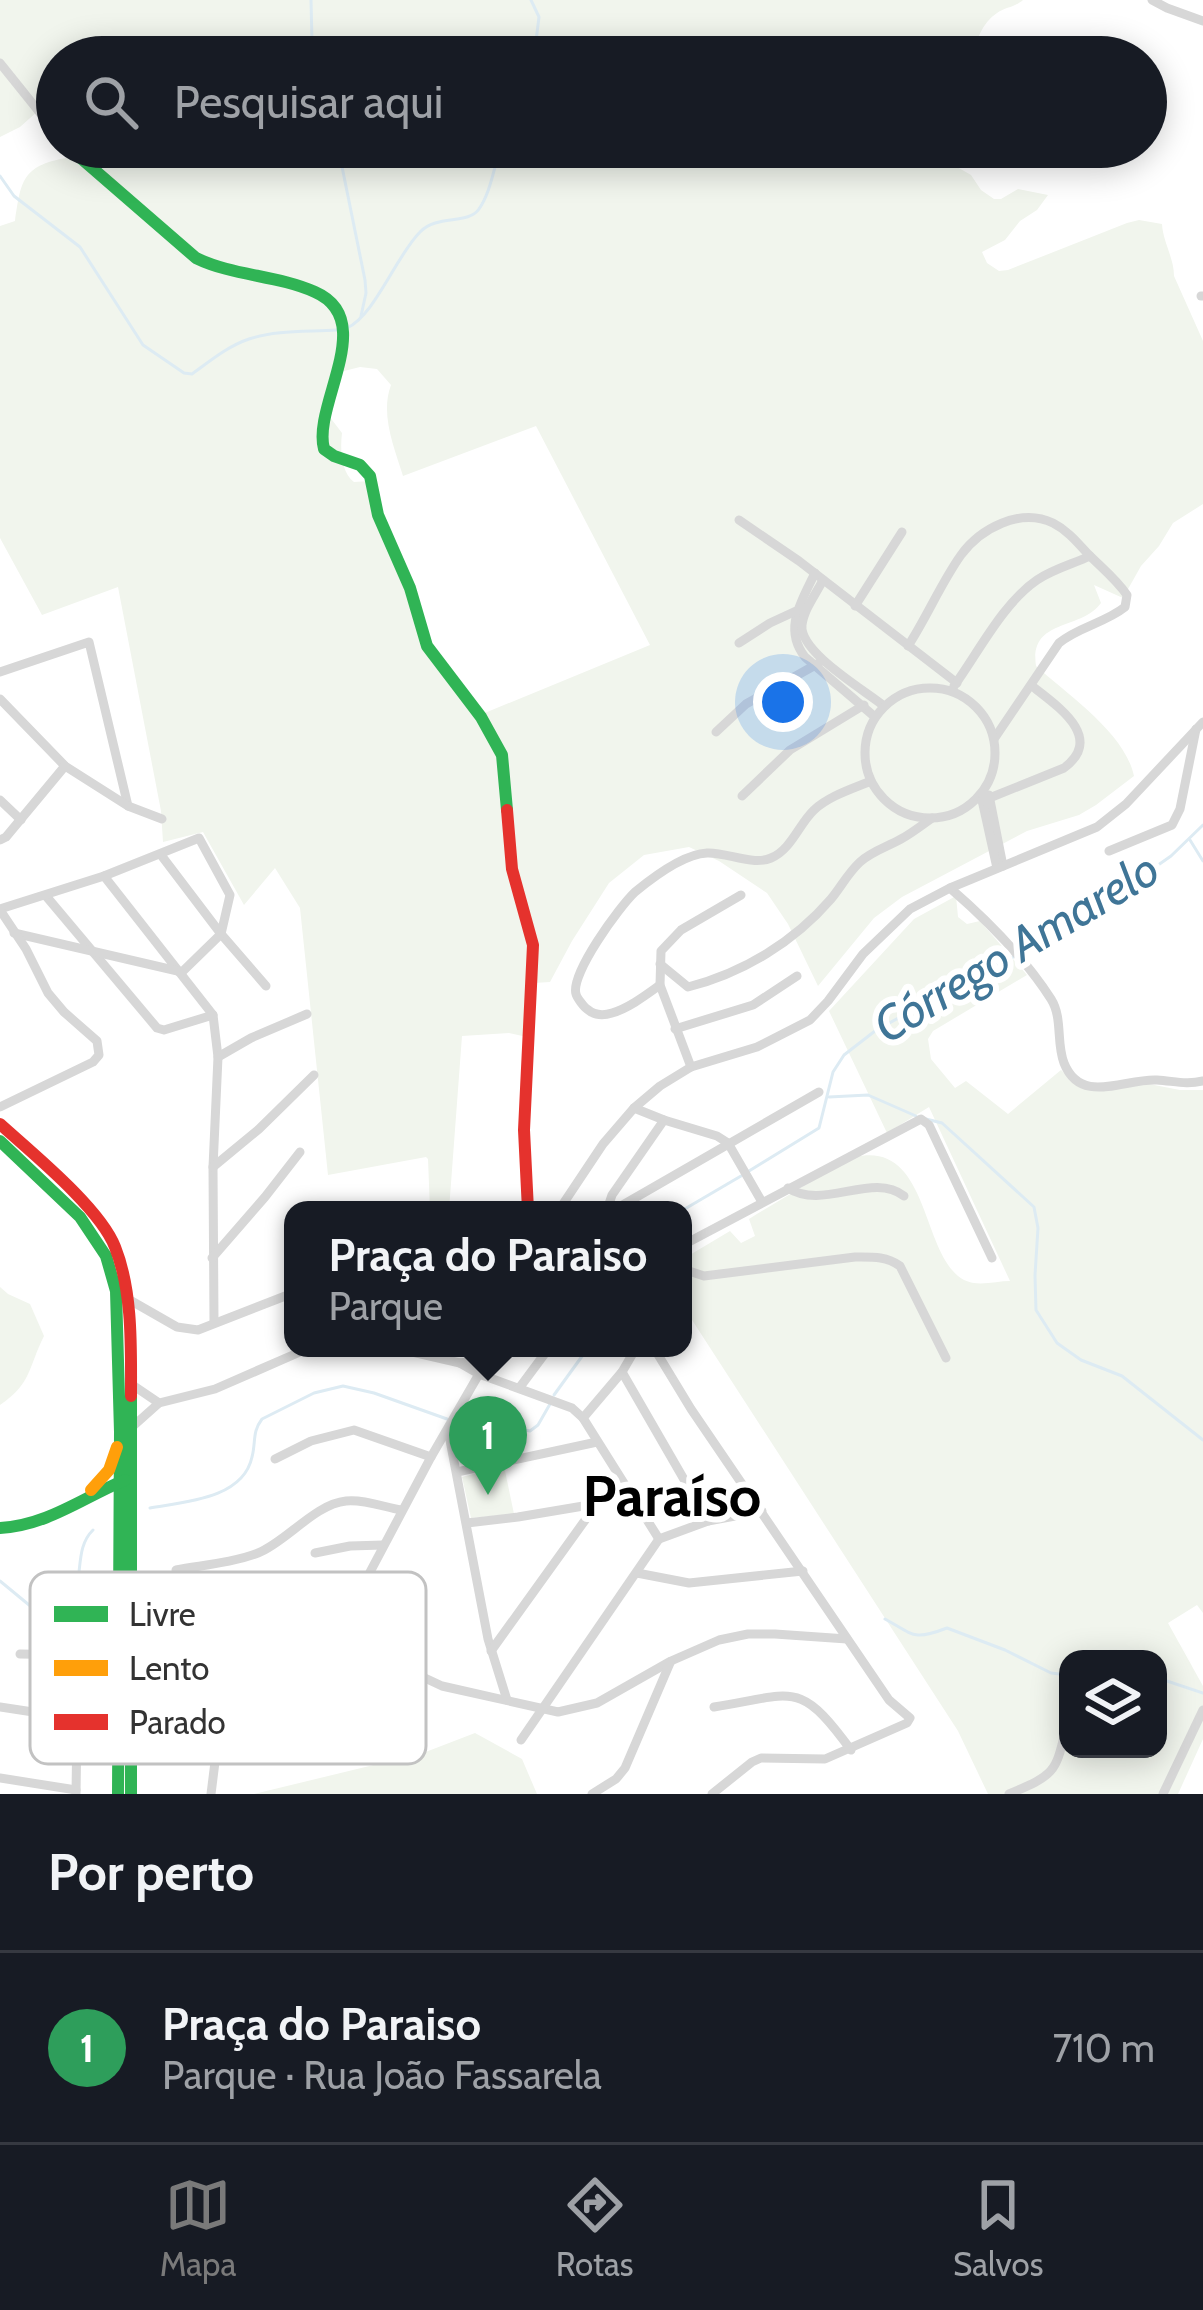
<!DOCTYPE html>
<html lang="pt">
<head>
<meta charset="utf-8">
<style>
  :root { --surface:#171b24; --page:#20242c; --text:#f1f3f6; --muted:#9ea1a6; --line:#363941; --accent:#7a7a7a }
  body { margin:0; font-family:Cabin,sans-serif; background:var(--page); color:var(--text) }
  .controls { position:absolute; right:36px; bottom:36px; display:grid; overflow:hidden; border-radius:24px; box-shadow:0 6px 30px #0003 }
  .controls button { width:108px; height:108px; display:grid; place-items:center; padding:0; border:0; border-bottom:3px solid var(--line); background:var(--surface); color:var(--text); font:60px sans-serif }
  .you { position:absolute; left:783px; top:702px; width:42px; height:42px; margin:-30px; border:9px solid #fff; border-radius:50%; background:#1a73e8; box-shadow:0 0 0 18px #1a73e833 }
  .badge { display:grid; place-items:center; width:78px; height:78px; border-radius:50%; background:var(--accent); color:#fff; font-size:39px; font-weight:700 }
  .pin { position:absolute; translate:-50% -99px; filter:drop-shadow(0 3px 6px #0008) }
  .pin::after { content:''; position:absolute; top:63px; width:42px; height:36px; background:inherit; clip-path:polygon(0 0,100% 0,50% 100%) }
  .popup { position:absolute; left:284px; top:1201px; width:408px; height:156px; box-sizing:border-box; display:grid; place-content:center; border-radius:24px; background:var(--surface); filter:drop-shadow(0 3px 9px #0005); font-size:39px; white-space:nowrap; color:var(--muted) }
  .popup b { font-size:45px; color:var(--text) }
  .popup::after { content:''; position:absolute; left:50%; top:100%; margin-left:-24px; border:24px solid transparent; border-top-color:var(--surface) }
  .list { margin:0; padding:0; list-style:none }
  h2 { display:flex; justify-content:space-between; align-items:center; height:156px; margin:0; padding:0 48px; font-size:51px }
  h2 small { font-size:39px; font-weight:400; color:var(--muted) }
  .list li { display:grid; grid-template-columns:78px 1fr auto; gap:36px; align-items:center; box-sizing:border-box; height:192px; padding:0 48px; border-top:3px solid var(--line) }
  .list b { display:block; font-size:45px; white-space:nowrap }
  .list p { margin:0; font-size:39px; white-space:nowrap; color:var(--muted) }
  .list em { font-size:39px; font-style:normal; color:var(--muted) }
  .icon { flex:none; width:66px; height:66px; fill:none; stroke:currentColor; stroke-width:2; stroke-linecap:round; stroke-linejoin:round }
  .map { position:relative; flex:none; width:1203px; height:1794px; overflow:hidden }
  .search { position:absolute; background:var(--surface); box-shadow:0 6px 30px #0003; left:36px; right:36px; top:36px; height:132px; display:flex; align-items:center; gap:30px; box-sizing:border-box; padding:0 42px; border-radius:66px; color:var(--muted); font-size:45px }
  .sheet { height:348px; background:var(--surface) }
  nav { display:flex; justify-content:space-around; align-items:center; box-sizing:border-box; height:168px; border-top:3px solid var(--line); background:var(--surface); font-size:33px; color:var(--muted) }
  nav a { display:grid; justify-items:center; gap:6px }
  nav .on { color:var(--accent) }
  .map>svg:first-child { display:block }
  .green { fill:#f1f5ed; fill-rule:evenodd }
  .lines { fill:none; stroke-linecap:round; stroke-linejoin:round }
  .stream { stroke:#ddebf3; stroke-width:3 }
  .street { stroke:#d7d7d7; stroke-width:9 }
  .fast { stroke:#30b455; stroke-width:12 }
  .slow { stroke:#ff9f0a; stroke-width:12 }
  .jam { stroke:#e5322d; stroke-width:12 }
  .labels { text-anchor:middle; stroke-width:12; stroke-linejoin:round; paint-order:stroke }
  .water-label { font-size:48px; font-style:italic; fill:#3f7597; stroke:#fff }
  .district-label { font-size:57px; font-weight:bold; fill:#000; stroke:#fff }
  .key { fill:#fff; stroke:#c2c2c2; stroke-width:3 }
  .key-label { font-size:33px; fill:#333 }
</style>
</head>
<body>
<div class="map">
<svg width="1203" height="1794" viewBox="0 0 1203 1794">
  <rect width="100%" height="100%" fill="#fff"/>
  <g class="green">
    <path d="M 0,0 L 1023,0 C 1015,7 1006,7 997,13 C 982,23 976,41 972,57 L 57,57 L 57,94 L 20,127 L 0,137 Z"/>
    <path d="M 93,147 L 922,147 L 971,175 L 981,190 L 994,199 L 1001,199 L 1018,189 L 1048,195 L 1037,210 L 1020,221 L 1005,240 L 982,252 L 987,263 L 999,271 L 1008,270 L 1127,223 L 1139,220 L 1162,224 C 1163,242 1174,258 1174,276 L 1203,341 L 1203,504 L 1173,523 L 1159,546 L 1141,566 L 1123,598 L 1094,585 L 1101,603 C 1081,631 1029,618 1036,666 C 1068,695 1125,733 1134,776 L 1096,805 L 1079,815 L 1027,831 L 902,897 L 874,918 L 818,986 L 788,924 L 767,893 L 719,861 L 689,847 L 644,855 L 609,883 L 572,941 L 550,982 L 534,983 L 527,1037 L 509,1033 L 462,1036 L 449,1210 L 430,1210 L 428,1159 L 426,1157 L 328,1175 L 300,908 L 275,868 L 244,905 L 203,832 L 163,842 L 161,811 L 118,587 L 42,615 L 0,538 L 0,226 L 15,221 C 21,181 22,166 66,158 C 77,156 84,154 93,147 ZM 360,367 L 377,369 L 391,385 C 380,414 394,447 403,476 L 536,426 L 650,645 L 475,717 L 417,618 L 370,481 L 354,482 C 341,472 340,449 342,433 L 329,416 L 336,373 Z"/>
    <path d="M 956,896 L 958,917 L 967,924 L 980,921 L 1027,975 L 933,1031 L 928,1039 L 931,1059 L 955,1088 L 966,1081 L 1008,1114 L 1061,1070 L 1079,1086 L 1149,1084 L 1180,1090 L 1203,1090 L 1203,1613 L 1197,1605 L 1168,1623 L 1203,1686 L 1203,1739 L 1178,1794 L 988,1794 L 958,1731 L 683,1306 L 683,1259 L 730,1231 L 741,1243 L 755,1236 L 749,1219 C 773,1204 798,1190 822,1175 C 832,1169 844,1159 855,1157 C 931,1140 920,1256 964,1280 C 978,1287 996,1281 1010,1281 L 929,1107 L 887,1133 L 829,1011 L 914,919 ZM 1068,1659 L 1158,1659 L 1158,1749 L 1068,1749 Z"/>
    <path d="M 0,1287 L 8,1294 L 30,1304 L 44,1336 C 28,1368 32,1383 0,1405 Z"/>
    <polygon points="504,1466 514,1514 471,1518 462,1477"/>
    <polygon points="475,1733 522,1759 537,1794 254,1794 423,1753"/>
  </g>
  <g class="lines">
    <g class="stream">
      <polyline points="311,0 312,42 315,57"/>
      <polyline points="531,0 539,17 534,57"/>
      <polyline points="338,147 365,280 366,293 361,316"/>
      <path d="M 0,176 L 14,196 L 80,247 L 143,345 L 184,373 L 192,374 C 210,361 228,346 249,339 C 276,330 308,332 336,330"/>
      <path d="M 347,328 C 375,315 396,256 420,232 C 437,214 468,225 479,209 C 491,192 494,166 501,147"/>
      <polyline points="1190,840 1203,861"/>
      <polyline points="1021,953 1046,922 1151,870 1171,856 1203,825"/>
      <polyline points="829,1097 868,1095 916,1116"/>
      <polyline points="926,1119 942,1123 1034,1207 1038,1228 1035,1275 1036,1310 1057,1343 1081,1360 1122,1376 1203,1440"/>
      <polyline points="749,1171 819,1128 833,1072 844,1055 875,1031 990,967 1013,957"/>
      <polyline points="683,1210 741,1176"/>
      <polyline points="554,1395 588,1348"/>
      <polyline points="456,1422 488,1423 530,1431 538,1425 550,1404"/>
      <path d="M 150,1508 C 184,1502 243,1499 252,1457 C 256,1442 252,1432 262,1419 L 314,1393 L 343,1386 L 374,1393 L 447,1419"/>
      <path d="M 0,1581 L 40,1614 C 98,1606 66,1556 93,1530"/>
      <path d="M 885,1619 C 914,1635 913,1641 947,1628 L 1005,1650 L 1051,1673 L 1068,1675"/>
      <polyline points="1158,1678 1203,1693"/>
    </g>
    <g class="street">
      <polyline points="1152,0 1167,8 1203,21"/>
      <polyline points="0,63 57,134"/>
      <polyline points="1201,296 1203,296"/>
      <polyline points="739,520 799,561 957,683"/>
      <path d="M 815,573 C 801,602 783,629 805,657 L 875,717"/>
      <path d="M 823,580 C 816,594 804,609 802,625 C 799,652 863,689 884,706"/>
      <polyline points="855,606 902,532"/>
      <polyline points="739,643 770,623 796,611"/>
      <path d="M 908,646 C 927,617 941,583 961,555 C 980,529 1020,507 1053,523 C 1067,530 1077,542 1088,554 C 1102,568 1116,579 1127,595 L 1125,607 C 1105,623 1078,627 1059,643 L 994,739"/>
      <polyline points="0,672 89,642 128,806"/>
      <path d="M 954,686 C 978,653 1003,603 1037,580 C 1053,569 1073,564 1090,556"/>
      <circle cx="930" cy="753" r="65"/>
      <polyline points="0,699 65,766 128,806 162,819"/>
      <polyline points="716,732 746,704 819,663"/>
      <polyline points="989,795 1003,866"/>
      <polyline points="742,796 790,750 864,705"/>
      <polyline points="0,800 21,820"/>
      <polyline points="982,800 997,868"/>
      <path d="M 982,801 L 1064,768 C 1105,737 1057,706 1032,686"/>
      <polyline points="0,840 6,837 65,766"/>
      <polyline points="1109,851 1172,825 1180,809 1196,729"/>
      <polyline points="161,855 221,934 266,986"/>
      <polyline points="104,876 213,1015 218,1057 213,1167 214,1322"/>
      <path d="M 950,888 C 987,920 1024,957 1051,999 C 1063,1018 1056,1043 1064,1063 C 1081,1106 1125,1078 1157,1080 C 1174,1081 1186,1085 1203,1081"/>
      <polyline points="46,896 157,1028 164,1030 213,1015"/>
      <polyline points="0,909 104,876 199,838 230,895 221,934 182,972 14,933"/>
      <polyline points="0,910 26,949 48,993 64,1012 97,1041 99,1055 93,1062 0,1107"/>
      <path d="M 660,964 L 688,987 C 743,973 794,942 831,899 C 841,887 848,873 860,862 C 872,851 887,847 901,839 C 912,833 922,825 932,818"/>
      <path d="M 660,985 C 646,995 629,1008 612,1013 C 603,1016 595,1016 587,1009 C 584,1007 577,998 576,994 C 570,974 620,906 635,892 C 652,878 684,854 707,853 C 727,852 752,866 771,858 C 791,850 799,824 814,810 C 829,796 852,789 871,781"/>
      <polyline points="675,1029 753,1005 797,976"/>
      <polyline points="218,1057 251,1038 307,1014"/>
      <polyline points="691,1067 660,985 661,951 681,930 741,895"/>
      <polyline points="634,1108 664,1120 717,1136 728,1143 762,1202"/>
      <polyline points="213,1167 259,1129 314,1075"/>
      <path d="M 788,1188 C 823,1211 873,1171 904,1196"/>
      <polyline points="559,1210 603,1144 634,1108 660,1086 691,1067 757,1047 810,1020 828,1001 863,954 910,909 950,888 1097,827 1126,804 1203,722"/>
      <polyline points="607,1210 612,1195 664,1120"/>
      <polyline points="614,1210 819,1092"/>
      <polyline points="683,1245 921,1119 929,1125 992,1258"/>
      <polyline points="212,1258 265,1197 300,1152"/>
      <path d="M 683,1269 L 704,1276 L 855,1257 C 872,1257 886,1256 900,1266 L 946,1358"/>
      <polyline points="128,1299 177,1327 198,1330 293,1293"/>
      <polyline points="395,1348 460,1363 479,1374 572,1408 583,1418 659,1539"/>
      <polyline points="654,1348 691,1409 889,1700 910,1718 907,1723 825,1759 761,1758 752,1762 712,1794"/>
      <polyline points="460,1363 496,1357"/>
      <polyline points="622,1372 708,1521"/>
      <polyline points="131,1384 159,1403"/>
      <polyline points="520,1387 549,1348"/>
      <polyline points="583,1418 622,1372 636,1348"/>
      <polyline points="131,1428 159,1403 215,1389 309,1348"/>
      <polyline points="448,1430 488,1639 507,1700"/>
      <polyline points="275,1459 311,1441 354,1430 431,1457"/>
      <polyline points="457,1472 597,1442"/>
      <polyline points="467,1523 518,1517 631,1498"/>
      <polyline points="659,1539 708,1521 762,1511"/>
      <polyline points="315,1553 350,1546 383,1545"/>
      <path d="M 176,1570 C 203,1565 232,1563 258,1553 C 286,1542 315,1504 346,1501 C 363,1499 384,1507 401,1510"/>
      <polyline points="637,1573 689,1583 803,1571"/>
      <polyline points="334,1640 431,1457 479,1374 504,1348"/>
      <polyline points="491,1651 596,1505"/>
      <polyline points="20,1654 78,1655 76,1794"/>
      <path d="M 192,1687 C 207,1694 218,1697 221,1714 L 211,1794"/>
      <polyline points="131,1705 192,1687 303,1646 334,1640 367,1651 442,1686 558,1712 597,1703 671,1661 719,1640 748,1634 775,1634 847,1639"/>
      <polyline points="0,1707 118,1725"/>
      <path d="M 714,1707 C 795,1694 799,1679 851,1750"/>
      <polyline points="521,1740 659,1539"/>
      <polyline points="0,1778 76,1790"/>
      <polyline points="592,1794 616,1779 625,1768 670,1663"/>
      <path d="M 1009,1794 C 1059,1773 1055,1772 1068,1721"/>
      <polyline points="1163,1794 1203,1710"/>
    </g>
    <g class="fast">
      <path d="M 68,147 L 196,258 C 233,276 277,275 315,292 C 379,320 312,405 324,449 L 334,456 L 360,465 L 370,476 L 378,515 L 410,588 L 427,646 L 481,717 L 502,755 L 507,810"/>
      <polyline points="0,1141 80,1217 106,1256 116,1291 120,1432 118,1794"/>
      <polyline points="131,1396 131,1794"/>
      <path d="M 0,1528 C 48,1525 82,1498 125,1480"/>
    </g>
    <polyline class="slow" points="91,1490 109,1470 117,1447"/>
    <g class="jam">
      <polyline points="507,810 512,869 533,945 524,1130 528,1210"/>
      <path d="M 0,1124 C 32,1153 100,1208 115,1247 C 133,1292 131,1349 131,1396"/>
    </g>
  </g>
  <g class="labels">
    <g class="water-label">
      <text transform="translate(1016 947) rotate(-31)" y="17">Córrego Amarelo</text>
    </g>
    <g class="district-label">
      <text x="672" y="1516">Paraíso</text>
    </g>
  </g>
  <rect x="30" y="1572" width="396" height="192" rx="18" class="key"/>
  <rect x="54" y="1606" width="54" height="16" fill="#30b455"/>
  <rect x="54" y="1660" width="54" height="16" fill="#ff9f0a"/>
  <rect x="54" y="1714" width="54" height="16" fill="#e5322d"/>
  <g class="key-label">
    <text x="129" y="1626">Livre</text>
    <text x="129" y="1680">Lento</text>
    <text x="129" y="1734">Parado</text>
  </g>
</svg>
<div class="controls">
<button><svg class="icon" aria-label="layers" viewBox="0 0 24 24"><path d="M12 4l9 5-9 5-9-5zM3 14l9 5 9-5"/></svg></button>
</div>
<div class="you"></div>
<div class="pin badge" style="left:488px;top:1495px;background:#2e9e5b">1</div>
<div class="popup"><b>Praça do Paraiso</b>Parque</div>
<div class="search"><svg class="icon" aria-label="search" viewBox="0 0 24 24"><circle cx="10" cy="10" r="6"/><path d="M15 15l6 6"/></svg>Pesquisar aqui</div>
</div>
<section class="sheet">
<h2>Por perto<small></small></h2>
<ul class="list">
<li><span class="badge" style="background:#2e9e5b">1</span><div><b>Praça do Paraiso</b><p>Parque · Rua João Fassarela</p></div><em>710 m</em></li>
</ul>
</section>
<nav>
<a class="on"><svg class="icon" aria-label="map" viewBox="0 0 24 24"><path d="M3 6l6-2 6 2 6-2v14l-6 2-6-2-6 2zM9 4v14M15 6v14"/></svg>Mapa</a>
<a><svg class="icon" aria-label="directions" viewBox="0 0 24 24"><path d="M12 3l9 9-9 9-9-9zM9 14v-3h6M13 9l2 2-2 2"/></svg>Rotas</a>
<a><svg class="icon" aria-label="saved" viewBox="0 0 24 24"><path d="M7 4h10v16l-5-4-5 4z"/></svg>Salvos</a>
</nav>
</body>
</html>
